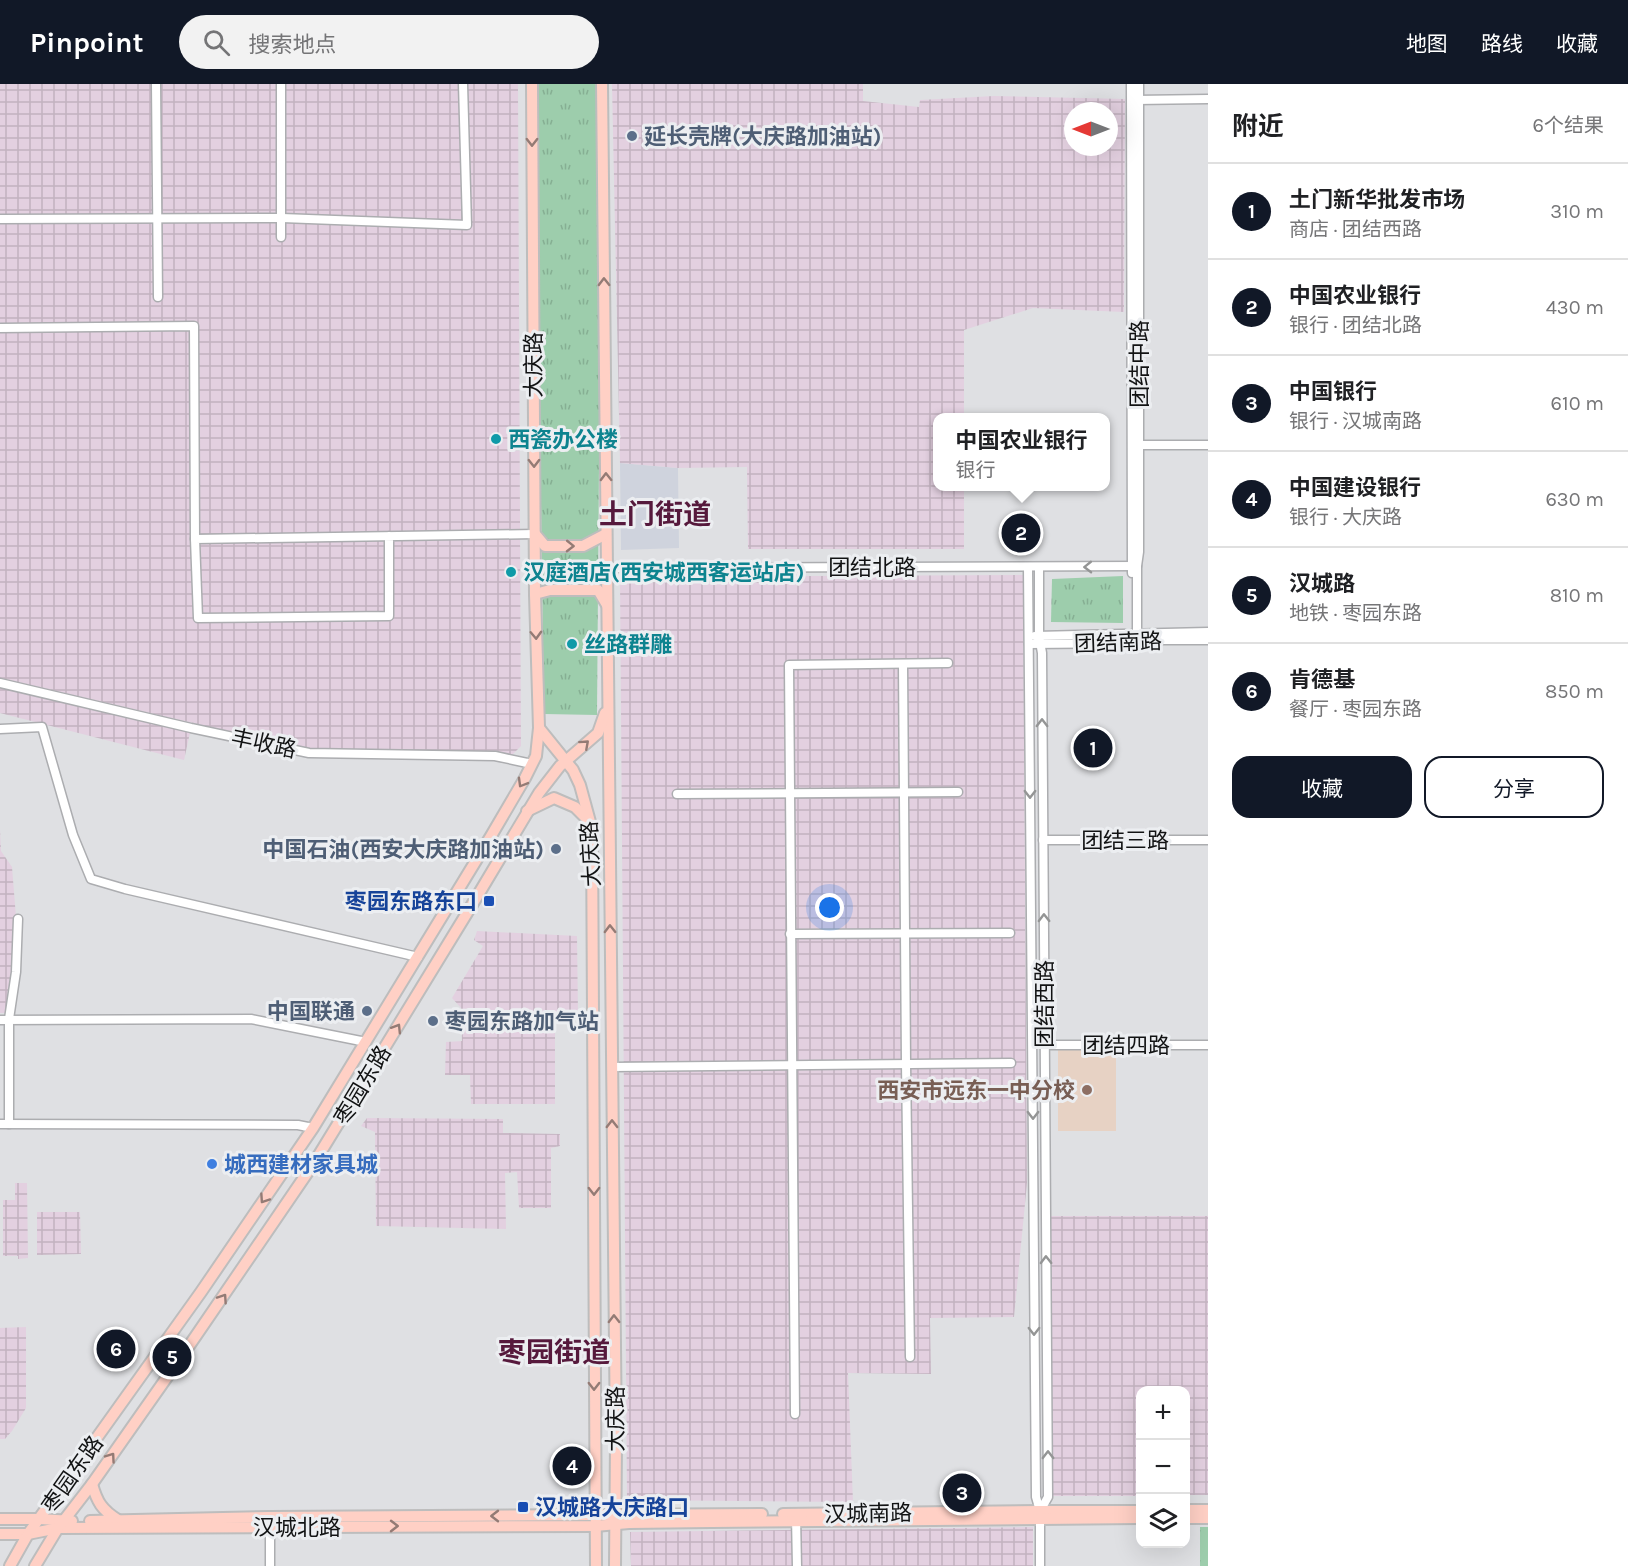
<!DOCTYPE html>
<html lang="zh">
<head>
<meta charset="utf-8">
<style>
  :root { --surface:#fff; --page:#f2f2f2; --text:#202124; --muted:#757577; --line:#e0e0e0; --accent:#111827 }
  body { margin:0; font-family:Karla,"Noto Sans SC",sans-serif; background:var(--page); color:var(--text) }
  .controls { position:absolute; right:18px; bottom:18px; display:grid; overflow:hidden; border-radius:12px; box-shadow:0 6px 24px #0002 }
  .controls button { width:54px; height:54px; display:grid; place-items:center; padding:0; border:0; border-bottom:2px solid var(--line); background:var(--surface); color:var(--text); font:30px sans-serif }
  .compass { position:absolute; left:1064px; top:18px; width:54px; height:54px; border-radius:50%; background:var(--surface); box-shadow:0 6px 24px #0002; rotate:270deg }
  .you { position:absolute; left:830px; top:824px; width:21px; height:21px; margin:-15px; border:4px solid #fff; border-radius:50%; background:#1a73e8; box-shadow:0 0 0 9px #1a73e833 }
  .badge { display:grid; place-items:center; width:39px; height:39px; border-radius:50%; background:var(--accent); color:#fff; font-size:20px; font-weight:700 }
  .pin { position:absolute; translate:-50% -50%; border:3px solid #fff; box-shadow:0 2px 6px #0006 }
  .popup { position:absolute; left:933px; top:329px; width:177px; height:78px; box-sizing:border-box; display:grid; place-content:center; border-radius:12px; background:var(--surface); filter:drop-shadow(0 2px 4px #0005); font-size:20px; white-space:nowrap; color:var(--muted) }
  .popup b { font-size:22px; color:var(--text) }
  .popup::after { content:''; position:absolute; left:50%; top:100%; margin-left:-12px; border:12px solid transparent; border-top-color:var(--surface) }
  .list { margin:0; padding:0; list-style:none }
  h2 { display:flex; justify-content:space-between; align-items:center; height:78px; margin:0; padding:0 24px; font-size:26px }
  h2 small { font-size:20px; font-weight:400; color:var(--muted) }
  .list li { display:grid; grid-template-columns:39px 1fr auto; gap:18px; align-items:center; box-sizing:border-box; height:96px; padding:0 24px; border-top:2px solid var(--line) }
  .list b { display:block; font-size:22px; white-space:nowrap }
  .list p { margin:0; font-size:20px; white-space:nowrap; color:var(--muted) }
  .list em { font-size:20px; font-style:normal; color:var(--muted) }
  .actions { display:flex; gap:12px; padding:18px 24px }
  .actions a { flex:1; padding:14px 0; border:2px solid var(--accent); border-radius:18px; text-align:center; font-size:21px; color:var(--accent) }
  .actions .main { background:var(--accent); color:#fff }
  .icon { flex:none; width:33px; height:33px; fill:none; stroke:currentColor; stroke-width:2; stroke-linecap:round; stroke-linejoin:round }
  .map { position:relative; flex:none; width:1208px; height:1482px; overflow:hidden }
  header { display:flex; align-items:center; gap:36px; box-sizing:border-box; height:84px; padding:0 30px; background:var(--accent); color:#fff }
  header strong { font-size:28px }
  nav { display:flex; gap:33px; margin-inline-start:auto; font-size:21px }
  .search { width:420px; height:54px; background:var(--page); display:flex; align-items:center; gap:15px; box-sizing:border-box; padding:0 21px; border-radius:33px; color:var(--muted); font-size:22px }
  main { display:flex }
  aside { flex:1; background:var(--surface) }
  .map>svg:first-child { display:block }
  .built { fill:#cfd3dd }
  .industrial { fill:url(#industrial-grid); fill-rule:evenodd }
  .education { fill:#e7d2c4 }
  .grass { fill:url(#grass-tufts) }
  .lines { fill:none; stroke-linecap:round; stroke-linejoin:round }
  .minor-casing { stroke:#acadb0; stroke-width:11 }
  .major-casing { stroke:#bdbdbd; stroke-width:14 }
  .minor { stroke:#fff; stroke-width:8 }
  .major { stroke:#ffd0c5; stroke-width:10 }
  .oneway { stroke:#947b75 }
  .oneway2 { stroke:#949595 }
  .service-dot { fill:#5c6f8a; stroke:#eceef1; stroke-width:2 }
  .culture-dot { fill:#0f9aa8; stroke:#eceef1; stroke-width:2 }
  .transit-dot { fill:#1a4fb4; stroke:#eceef1; stroke-width:2 }
  .education-dot { fill:#8d6e63; stroke:#eceef1; stroke-width:2 }
  .shop-dot { fill:#3f7fe0; stroke:#eceef1; stroke-width:2 }
  .labels { text-anchor:middle; stroke-width:6; stroke-linejoin:round; paint-order:stroke }
  .service-label { font-size:22px; font-weight:bold; fill:#4e5e75; stroke:#eceef1; text-anchor:start }
  .street-label { font-size:22px; fill:#121314; stroke:#eceef1 }
  .culture-label { font-size:22px; font-weight:bold; fill:#0d838f; stroke:#eceef1; text-anchor:start }
  .transit-label { font-size:22px; font-weight:bold; fill:#164399; stroke:#eceef1; text-anchor:end }
  .education-label { font-size:22px; font-weight:bold; fill:#785e54; stroke:#eceef1; text-anchor:end }
  .shop-label { font-size:22px; font-weight:bold; fill:#366cbe; stroke:#eceef1; text-anchor:start }
  .district-label { font-size:28px; font-weight:bold; fill:#56193c; stroke:#eceef1 }
</style>
</head>
<body>
<header>
<strong>Pinpoint</strong>
<div class="search"><svg class="icon" aria-label="search" viewBox="0 0 24 24"><circle cx="10" cy="10" r="6"/><path d="M15 15l6 6"/></svg>搜索地点</div>
<nav><a>地图</a><a>路线</a><a>收藏</a></nav>
</header>
<main>
<div class="map">
<svg width="1208" height="1482" viewBox="0 0 1208 1482">
  <defs>
    <pattern id="industrial-grid" width="8" height="8" patternUnits="userSpaceOnUse" patternTransform="scale(1.5)"><rect width="8" height="8" fill="#e3d0e0"/><path d="M0 4h8M4 0v8" fill="none" stroke="#c2b2bf"/></pattern>
    <pattern id="grass-tufts" width="24" height="20" patternUnits="userSpaceOnUse" patternTransform="scale(1.5)"><rect width="24" height="20" fill="#9dcdac"/><path d="M3 7l-1-3M5 7V3M7 7l1-3M15 17l-1-3M17 17v-4M19 17l1-3" fill="none" stroke="#86af93"/></pattern>
  </defs>
  <rect width="100%" height="100%" fill="#dfe0e3"/>
  <polygon class="built" points="620,379 678,384 679,464 621,466"/>
  <g class="industrial">
    <polygon points="0,0 518,0 521,662 513,670 308,666 0,594"/>
    <path d="M 612,0 L 863,0 L 863,17 L 919,23 L 920,16 L 994,12 L 1125,15 L 1124,228 L 1033,224 L 964,246 L 964,333 L 937,334 L 937,402 L 964,403 L 964,465 L 748,465 L 747,383 L 678,384 L 620,379 ZM 1073,27 L 1109,27 L 1109,63 L 1073,63 Z"/>
    <polygon points="1023,491 1027,1099 1014,1233 930,1234 931,1290 848,1289 853,1418 627,1416 620,493"/>
    <polygon points="0,599 191,644 184,676 0,629"/>
    <polygon points="0,745 1,767 12,783 16,833 10,929 0,929"/>
    <polygon points="477,847 577,852 578,930 555,930 555,1020 471,1020 470,991 445,991 446,958 462,957 461,924 452,914 483,862 474,856"/>
    <polygon points="367,1034 503,1035 503,1049 560,1050 560,1062 551,1064 551,1124 519,1124 517,1088 505,1089 506,1145 376,1142 375,1048 361,1042"/>
    <polygon points="15,1099 27,1099 28,1174 18,1175 18,1172 3,1172 3,1116 15,1116"/>
    <polygon points="37,1128 80,1128 81,1170 37,1171"/>
    <polygon points="1050,1132 1208,1132 1208,1411 1186,1411 1186,1306 1140,1306 1140,1412 1053,1412"/>
    <polygon points="26,1243 26,1324 12,1347 5,1355 0,1355 0,1244"/>
    <polygon points="1033,1443 1033,1482 631,1482 630,1448"/>
  </g>
  <polygon class="education" points="1116,965 1116,1047 1058,1047 1058,966"/>
  <g class="grass">
    <polygon points="535,0 602,0 597,631 544,630"/>
    <polygon points="1123,492 1123,539 1051,538 1052,495"/>
    <rect x="1200" y="1443" width="8" height="39"/>
  </g>
  <g class="lines">
    <defs>
      <g id="minor">
        <polyline points="156,0 158,213"/>
        <polyline points="281,0 281,153"/>
        <polyline points="1131,0 1132,489"/>
        <polyline points="1135,16 1208,15"/>
        <polyline points="0,135 282,134 467,141 463,0"/>
        <polyline points="0,244 194,242 195,455"/>
        <polyline points="1135,361 1208,361"/>
        <polyline points="389,452 389,532 198,534 195,455 535,450"/>
        <polyline points="1028,483 1036,1413 1040,1427 1040,1482"/>
        <polyline points="1039,483 1039,552 1042,569 1048,1413 1040,1427"/>
        <polyline points="607,484 1137,482"/>
        <polyline points="1035,552 1208,548"/>
        <polyline points="1137,559 1137,482 1139,468 1139,0"/>
        <polyline points="1029,560 1137,559 1144,556 1208,556"/>
        <polyline points="903,580 906,980 910,1273"/>
        <polyline points="0,599 191,644 309,669 495,672 532,680"/>
        <polyline points="0,645 42,643 73,751 91,795 125,805 418,873"/>
        <polyline points="677,710 958,708"/>
        <polyline points="1043,756 1208,756"/>
        <polyline points="790,850 1010,849"/>
        <polyline points="0,936 251,935 366,958"/>
        <polyline points="1044,961 1208,961"/>
        <polyline points="612,983 1011,979"/>
        <polyline points="0,1040 298,1041 313,1044"/>
        <polyline points="9,1040 9,935 16,888 18,835"/>
        <polyline points="795,1330 789,581 948,579"/>
        <polyline points="796,1433 797,1482"/>
        <polyline points="270,1440 270,1482"/>
      </g>
      <g id="major">
        <polyline points="602,0 616,1358 615,1482"/>
        <polyline points="535,450 545,462 583,462 606,450"/>
        <polyline points="535,510 550,506 598,506 607,521"/>
        <polyline points="539,644 573,686 580,701 592,745 596,1482"/>
        <polyline points="527,727 554,714 575,723 588,736"/>
        <path d="M 92,1400 C 97,1418 102,1426 118,1436"/>
        <polyline points="1186,1426 1208,1426"/>
        <polyline points="783,1430 1040,1427 1140,1427"/>
        <polyline points="1186,1434 1208,1434"/>
        <polyline points="0,1435 40,1435 72,1437"/>
        <polyline points="90,1437 269,1433 762,1430"/>
        <polyline points="0,1450 28,1450 58,1444 595,1442 629,1439 711,1438 1140,1434"/>
        <polyline points="10,1482 28,1450 201,1208 313,1044 491,752 525,694 536,672 539,644 535,510 532,0"/>
        <polyline points="35,1482 58,1444 92,1400 191,1259 314,1079 478,811 539,709 560,682 598,649 605,629"/>
      </g>
    </defs>
    <use href="#minor" class="minor-casing"/>
    <use href="#major" class="major-casing"/>
    <use href="#minor" class="minor"/>
    <use href="#major" class="major"/>
  </g>
  <defs><path id="oneway-chevron" d="M-2-3.5L2.5 0L-2 3.5" fill="none" stroke-width="1.6" stroke-linecap="round" stroke-linejoin="round" transform="scale(1.5)"/></defs>
  <g class="oneway">
    <use href="#oneway-chevron" transform="translate(532 58) rotate(90)"/>
    <use href="#oneway-chevron" transform="translate(604 198) rotate(-91)"/>
    <use href="#oneway-chevron" transform="translate(534 379) rotate(89)"/>
    <use href="#oneway-chevron" transform="translate(606 393) rotate(-91)"/>
    <use href="#oneway-chevron" transform="translate(570 462) rotate(1)"/>
    <use href="#oneway-chevron" transform="translate(536 551) rotate(88)"/>
    <use href="#oneway-chevron" transform="translate(585 660) rotate(-42)"/>
    <use href="#oneway-chevron" transform="translate(522 699) rotate(120)"/>
    <use href="#oneway-chevron" transform="translate(610 845) rotate(-91)"/>
    <use href="#oneway-chevron" transform="translate(397 944) rotate(-58)"/>
    <use href="#oneway-chevron" transform="translate(612 1040) rotate(-90)"/>
    <use href="#oneway-chevron" transform="translate(594 1107) rotate(90)"/>
    <use href="#oneway-chevron" transform="translate(264 1115) rotate(124)"/>
    <use href="#oneway-chevron" transform="translate(223 1214) rotate(-56)"/>
    <use href="#oneway-chevron" transform="translate(614 1235) rotate(-91)"/>
    <use href="#oneway-chevron" transform="translate(594 1302) rotate(90)"/>
    <use href="#oneway-chevron" transform="translate(111 1373) rotate(-55)"/>
    <use href="#oneway-chevron" transform="translate(495 1432) rotate(180)"/>
    <use href="#oneway-chevron" transform="translate(394 1442)"/>
  </g>
  <g class="oneway2">
    <use href="#oneway-chevron" transform="translate(1088 483) rotate(179)"/>
    <use href="#oneway-chevron" transform="translate(1042 639) rotate(-90)"/>
    <use href="#oneway-chevron" transform="translate(1030 710) rotate(90)"/>
    <use href="#oneway-chevron" transform="translate(1044 834) rotate(-91)"/>
    <use href="#oneway-chevron" transform="translate(1033 1031) rotate(90)"/>
    <use href="#oneway-chevron" transform="translate(1046 1176) rotate(-91)"/>
    <use href="#oneway-chevron" transform="translate(1034 1247) rotate(90)"/>
    <use href="#oneway-chevron" transform="translate(1048 1371) rotate(-90)"/>
  </g>
  <g class="service-dot">
    <circle cx="632" cy="52" r="6"/>
    <circle cx="556" cy="765" r="6"/>
    <circle cx="367" cy="927" r="6"/>
    <circle cx="433" cy="937" r="6"/>
  </g>
  <g class="culture-dot">
    <circle cx="496" cy="355" r="6"/>
    <circle cx="511" cy="488" r="6"/>
    <circle cx="572" cy="560" r="6"/>
  </g>
  <g class="transit-dot">
    <rect x="483" y="811" width="12" height="12" rx="3"/>
    <rect x="517" y="1417" width="12" height="12" rx="3"/>
  </g>
  <circle class="education-dot" cx="1087" cy="1006" r="6"/>
  <circle class="shop-dot" cx="212" cy="1080" r="6"/>
  <g class="labels">
    <g class="service-label">
      <text x="644" y="60">延长壳牌(大庆路加油站)</text>
      <text x="544" y="773" text-anchor="end">中国石油(西安大庆路加油站)</text>
      <text x="355" y="935" text-anchor="end">中国联通</text>
      <text x="445" y="945">枣园东路加气站</text>
    </g>
    <g class="street-label">
      <text transform="translate(1139 280) rotate(-90)" y="8">团结中路</text>
      <text transform="translate(533 281) rotate(-90)" y="8">大庆路</text>
      <text x="872" y="491">团结北路</text>
      <text transform="translate(1118 558) rotate(-2)" y="8">团结南路</text>
      <text transform="translate(264 659) rotate(12)" y="8">丰收路</text>
      <text x="1125" y="764">团结三路</text>
      <text transform="translate(590 770) rotate(-93)" y="8">大庆路</text>
      <text transform="translate(1044 920) rotate(-90)" y="8">团结西路</text>
      <text x="1126" y="969">团结四路</text>
      <text transform="translate(362 1001) rotate(-59)" y="8">枣园东路</text>
      <text transform="translate(615 1335) rotate(-90)" y="8">大庆路</text>
      <text transform="translate(72 1390) rotate(-55)" y="8">枣园东路</text>
      <text transform="translate(868 1429) rotate(-1)" y="8">汉城南路</text>
      <text x="297" y="1451">汉城北路</text>
    </g>
    <g class="culture-label">
      <text x="508" y="363">西瓷办公楼</text>
      <text x="523" y="496">汉庭酒店(西安城西客运站店)</text>
      <text x="584" y="568">丝路群雕</text>
    </g>
    <g class="transit-label">
      <text x="477" y="825">枣园东路东口</text>
      <text x="535" y="1431" text-anchor="start">汉城路大庆路口</text>
    </g>
    <g class="education-label">
      <text x="1075" y="1014">西安市远东一中分校</text>
    </g>
    <g class="shop-label">
      <text x="224" y="1088">城西建材家具城</text>
    </g>
    <g class="district-label">
      <text x="655" y="440">土门街道</text>
      <text x="554" y="1278">枣园街道</text>
    </g>
  </g>
</svg>
<div class="controls">
<button>+</button>
<button>−</button>
<button><svg class="icon" aria-label="layers" viewBox="0 0 24 24"><path d="M12 4l9 5-9 5-9-5zM3 14l9 5 9-5"/></svg></button>
</div>
<svg class="compass" viewBox="-18 -18 36 36"><path d="M0-13l5 13h-10z" fill="#e53935"/><path d="M0 13l5-13h-10z" fill="#757577"/></svg>
<div class="you"></div>
<div class="pin badge" style="left:1093px;top:664px">1</div>
<div class="pin badge" style="left:1021px;top:449px">2</div>
<div class="popup"><b>中国农业银行</b>银行</div>
<div class="pin badge" style="left:962px;top:1409px">3</div>
<div class="pin badge" style="left:572px;top:1382px">4</div>
<div class="pin badge" style="left:172px;top:1273px">5</div>
<div class="pin badge" style="left:116px;top:1265px">6</div>
</div>
<aside>
<h2>附近<small>6个结果</small></h2>
<ul class="list">
<li><span class="badge">1</span><div><b>土门新华批发市场</b><p>商店 · 团结西路</p></div><em>310 m</em></li>
<li><span class="badge">2</span><div><b>中国农业银行</b><p>银行 · 团结北路</p></div><em>430 m</em></li>
<li><span class="badge">3</span><div><b>中国银行</b><p>银行 · 汉城南路</p></div><em>610 m</em></li>
<li><span class="badge">4</span><div><b>中国建设银行</b><p>银行 · 大庆路</p></div><em>630 m</em></li>
<li><span class="badge">5</span><div><b>汉城路</b><p>地铁 · 枣园东路</p></div><em>810 m</em></li>
<li><span class="badge">6</span><div><b>肯德基</b><p>餐厅 · 枣园东路</p></div><em>850 m</em></li>
</ul>
<div class="actions"><a class="main">收藏</a><a>分享</a></div>
</aside>
</main>
</body>
</html>
